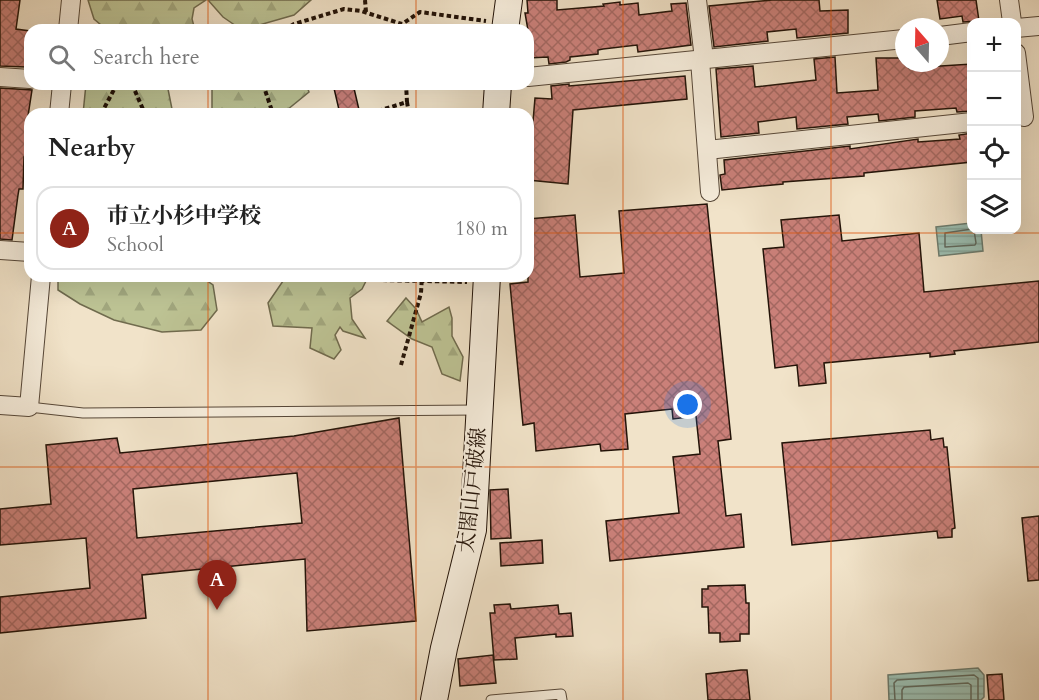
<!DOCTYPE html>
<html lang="en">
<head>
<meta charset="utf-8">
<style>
  :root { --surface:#fff; --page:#f6f6f6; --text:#222; --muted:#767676; --line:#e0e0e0; --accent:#8f2418 }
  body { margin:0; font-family:Cardo,"Noto Serif JP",serif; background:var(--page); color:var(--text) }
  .controls { position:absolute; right:18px; top:18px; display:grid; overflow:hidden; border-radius:12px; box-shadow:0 6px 24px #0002 }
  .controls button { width:54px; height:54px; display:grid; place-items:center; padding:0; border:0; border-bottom:2px solid var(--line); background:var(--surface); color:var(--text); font:30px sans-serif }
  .compass { position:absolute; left:895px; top:18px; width:54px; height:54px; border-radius:50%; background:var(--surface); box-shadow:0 6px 24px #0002; rotate:340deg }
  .you { position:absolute; left:688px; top:405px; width:21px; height:21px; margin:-15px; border:4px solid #fff; border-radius:50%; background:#1a73e8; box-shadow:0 0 0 9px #1a73e833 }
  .badge { display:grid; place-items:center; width:39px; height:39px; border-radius:50%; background:var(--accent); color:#fff; font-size:20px; font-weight:700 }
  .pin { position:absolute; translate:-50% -50px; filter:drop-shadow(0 2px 3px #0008) }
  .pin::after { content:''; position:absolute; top:32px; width:21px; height:18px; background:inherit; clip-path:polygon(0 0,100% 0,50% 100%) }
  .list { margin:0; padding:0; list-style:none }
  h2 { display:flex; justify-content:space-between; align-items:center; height:78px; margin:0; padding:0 24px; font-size:26px }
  h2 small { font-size:20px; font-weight:400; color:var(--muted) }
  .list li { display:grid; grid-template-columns:39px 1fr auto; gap:18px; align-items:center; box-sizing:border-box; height:84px; margin:0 12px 12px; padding:0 12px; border:2px solid var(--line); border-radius:18px }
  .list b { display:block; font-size:22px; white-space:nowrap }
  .list p { margin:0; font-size:20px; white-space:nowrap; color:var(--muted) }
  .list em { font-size:20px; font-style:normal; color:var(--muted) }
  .icon { flex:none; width:33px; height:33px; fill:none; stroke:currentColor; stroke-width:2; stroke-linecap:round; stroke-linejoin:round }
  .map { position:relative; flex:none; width:1039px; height:700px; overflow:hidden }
  .search { position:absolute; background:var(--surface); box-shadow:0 6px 24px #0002; left:24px; top:24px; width:510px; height:66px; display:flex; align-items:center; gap:15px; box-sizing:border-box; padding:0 21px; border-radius:18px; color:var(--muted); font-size:22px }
  .panel { position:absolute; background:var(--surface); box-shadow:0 6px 24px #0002; left:24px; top:108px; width:510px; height:174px; border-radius:18px }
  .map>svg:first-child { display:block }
  .forest { fill:url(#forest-firs); stroke:#706b4e; stroke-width:1.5 }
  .water { fill:url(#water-rules); stroke:#6b7a6d; stroke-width:1.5 }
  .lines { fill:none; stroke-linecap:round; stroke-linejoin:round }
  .shore { stroke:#5f685c; stroke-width:1.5 }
  .building { fill:url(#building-cross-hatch); stroke:#231308; stroke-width:1.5; fill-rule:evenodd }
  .lane-casing { stroke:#564738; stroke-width:11 }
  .street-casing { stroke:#564738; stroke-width:20 }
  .secondary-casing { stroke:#231308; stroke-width:28 }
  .path { stroke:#231308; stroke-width:4; stroke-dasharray:4.5 3; stroke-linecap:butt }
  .lane { stroke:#f6eddc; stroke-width:9 }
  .street { stroke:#f6eddc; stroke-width:18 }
  .secondary { stroke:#f6eddc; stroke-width:26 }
  .grid { fill:none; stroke:#de560c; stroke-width:1.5; stroke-opacity:0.55 }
  .labels { text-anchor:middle; stroke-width:4.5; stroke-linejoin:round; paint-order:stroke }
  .street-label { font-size:21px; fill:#231308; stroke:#f6eddc }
</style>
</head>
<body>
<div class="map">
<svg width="1039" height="700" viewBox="0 0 1039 700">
  <defs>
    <pattern id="forest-firs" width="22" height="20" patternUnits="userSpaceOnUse" patternTransform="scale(1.5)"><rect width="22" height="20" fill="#bdc394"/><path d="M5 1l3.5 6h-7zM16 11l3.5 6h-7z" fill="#a2a77e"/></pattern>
    <pattern id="water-rules" width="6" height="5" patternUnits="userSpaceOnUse" patternTransform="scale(1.5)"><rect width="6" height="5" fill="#9bbeb1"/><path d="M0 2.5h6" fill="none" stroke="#85a297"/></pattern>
    <pattern id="building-cross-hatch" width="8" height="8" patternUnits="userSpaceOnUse" patternTransform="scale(1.5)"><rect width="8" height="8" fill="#ca8079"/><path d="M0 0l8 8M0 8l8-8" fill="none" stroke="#a46861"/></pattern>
  </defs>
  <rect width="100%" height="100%" fill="#f1e3c9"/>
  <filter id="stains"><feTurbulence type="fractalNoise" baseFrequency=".00333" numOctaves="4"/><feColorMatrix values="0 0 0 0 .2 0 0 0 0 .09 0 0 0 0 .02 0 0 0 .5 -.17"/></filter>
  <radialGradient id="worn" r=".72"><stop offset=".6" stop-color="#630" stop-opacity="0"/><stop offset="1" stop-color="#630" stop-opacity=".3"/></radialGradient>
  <g class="forest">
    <polygon points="88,0 206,0 194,8 192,19 195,30 107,30 94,19"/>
    <polygon points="208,0 311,0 294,15 242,30 223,17"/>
    <polygon points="86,84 167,84 173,114 83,114"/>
    <polygon points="212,84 306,84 309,92 282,114 212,114"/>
    <polygon points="58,276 200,276 213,285 217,310 201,330 162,332 114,320 80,304 58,290"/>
    <polygon points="329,276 362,276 367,279 362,289 350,298 352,319 365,338 343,331 340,327 335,335 341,350 334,359 310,348 312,328 273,326 268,303 283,281"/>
    <polygon points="406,298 416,309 422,322 449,307 452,318 452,336 463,357 460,381 442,374 432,347 412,339 387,321"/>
  </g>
  <g class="water">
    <polygon points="971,223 972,230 981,230 983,251 939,256 936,227"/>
    <polygon points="978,668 984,675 984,697 981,700 889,700 888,675"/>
  </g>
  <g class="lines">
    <g class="shore">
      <polyline points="972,229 945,233 945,247 975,245 976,243 974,230"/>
      <polyline points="895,700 894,683 897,680 974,675 978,678 978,700"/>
      <polyline points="902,700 902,690 904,687 968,683 971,685 971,700"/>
    </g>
  </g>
  <g class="building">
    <polygon points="0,0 20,0 16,29 30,31 26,67 0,66"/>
    <polygon points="527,0 557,0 557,10 604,6 603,4 620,2 620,5 638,3 639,15 672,11 671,4 686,3 691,45 638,52 637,45 603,49 598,50 598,54 570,57 570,60 566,62 549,64 548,57 528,58 528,30 525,13 528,13"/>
    <polygon points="772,0 819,0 820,11 848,10 848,33 797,38 796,29 767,32 768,41 714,47 709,6"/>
    <polygon points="937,0 976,0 979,21 963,22 962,16 940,19"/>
    <polygon points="835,57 837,93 878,90 876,58 904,58 904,63 909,63 909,68 972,64 972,111 957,112 956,108 915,111 915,117 879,121 878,114 847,117 848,124 797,129 796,117 758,122 759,133 721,137 716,69 753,66 755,87 816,80 814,59"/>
    <polygon points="685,76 687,99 573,110 568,184 528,180 535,98 552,99 551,86 569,84 569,86"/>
    <polygon points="333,84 353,84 360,114 340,114"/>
    <polygon points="0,88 32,90 26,129 30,130 30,149 27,149 26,157 24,157 23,189 19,189 18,195 12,240 0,239"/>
    <polygon points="972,133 972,162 864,173 864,176 783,182 783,184 722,190 720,175 725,174 724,160 850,146 850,149 918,139 918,142 960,139 959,135"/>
    <polygon points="707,204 731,439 718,441 726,516 741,514 744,547 610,561 606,521 679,513 673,457 700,454 696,416 673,419 672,409 625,414 628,449 601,451 600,444 536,451 534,423 523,425 510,284 528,282 528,219 575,215 580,277 624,273 619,211"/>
    <polygon points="839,215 842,241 919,233 924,292 1039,281 1039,342 954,351 955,354 930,357 930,353 824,363 826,383 799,386 797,365 775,368 763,249 784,247 781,220"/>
    <path d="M 399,418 L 416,621 L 307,631 L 305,559 L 142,575 L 146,618 L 0,633 L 0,597 L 90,588 L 86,538 L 0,545 L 0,509 L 51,504 L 46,445 L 117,438 L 120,453 L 294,436 ZM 297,473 L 302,523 L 137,538 L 133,489 Z"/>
    <polygon points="930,430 931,440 943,438 944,447 947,447 955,528 952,529 952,537 938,538 937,531 792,545 782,443"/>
    <polygon points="508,489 511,538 491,539 490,490"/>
    <polygon points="1039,516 1039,580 1028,581 1022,518"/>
    <polygon points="542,540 543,563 501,566 500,543"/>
    <polygon points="745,585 746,603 749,603 749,634 740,634 740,641 720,642 720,633 709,633 708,607 702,607 702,589 708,589 708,586"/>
    <polygon points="510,604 511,609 558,605 559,614 571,613 573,636 556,637 556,634 515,638 517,659 494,660 490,613 495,613 494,605"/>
    <polygon points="493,655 496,683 460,686 458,659"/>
    <polygon points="741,670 747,670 750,700 708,700 706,674"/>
    <polygon points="1002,674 1004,700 989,700 987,675"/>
  </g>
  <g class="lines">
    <defs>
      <g id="lane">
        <polyline points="29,407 83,413 478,410"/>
        <polyline points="491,700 561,694 562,700"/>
      </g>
      <g id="street">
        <polyline points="697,0 704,59"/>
        <polyline points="1009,0 1012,22"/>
        <polyline points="1016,28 1039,26"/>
        <polyline points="68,30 71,0"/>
        <polyline points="940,36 972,32"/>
        <polyline points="1016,53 1024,117"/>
        <polyline points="700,60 710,192"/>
        <polyline points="0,77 30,79"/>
        <polyline points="528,77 904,39"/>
        <polyline points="59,114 62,84"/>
        <polyline points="707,150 972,122"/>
        <polyline points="0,250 30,252"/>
        <polyline points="0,405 29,407 41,276"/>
      </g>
      <g id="secondary">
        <polyline points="505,30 509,0"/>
        <polyline points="496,114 498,84"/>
        <polyline points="434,700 444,648 473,530 487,276"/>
      </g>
    </defs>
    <use href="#lane" class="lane-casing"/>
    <use href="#street" class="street-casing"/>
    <use href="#secondary" class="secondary-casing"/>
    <g class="path">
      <polyline points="365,0 366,12"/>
      <polyline points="402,24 402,30"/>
      <polyline points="284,30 294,24 344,9 361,11 402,24 420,12 486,21"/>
      <polyline points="132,84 145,114"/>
      <polyline points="263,84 273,114"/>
      <polyline points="407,102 409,114"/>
      <polyline points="378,111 407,102 406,84"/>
      <polyline points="101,114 117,84"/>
      <polyline points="378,276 379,280 467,282"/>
      <polyline points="57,278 116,276"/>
      <polyline points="401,365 421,293 422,276"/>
    </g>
    <use href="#lane" class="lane"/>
    <use href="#street" class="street"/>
    <use href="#secondary" class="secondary"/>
  </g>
  <path class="grid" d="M 208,0 L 208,30M 416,0 L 416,30M 623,0 L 623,700M 831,0 L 831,700M 208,84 L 208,114M 416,84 L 416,114M 0,233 L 30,233M 528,233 L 1039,233M 208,276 L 208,700M 416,276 L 416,700M 0,467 L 1039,467"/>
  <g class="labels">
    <g class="street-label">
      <text transform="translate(472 490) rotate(-84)" y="7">太閤山戸破線</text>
    </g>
  </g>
  <rect width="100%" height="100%" filter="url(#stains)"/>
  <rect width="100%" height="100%" fill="url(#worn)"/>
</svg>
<div class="controls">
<button>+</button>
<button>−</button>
<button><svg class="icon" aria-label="locate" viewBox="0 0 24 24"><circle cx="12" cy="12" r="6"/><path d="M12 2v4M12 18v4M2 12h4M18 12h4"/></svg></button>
<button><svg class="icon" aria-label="layers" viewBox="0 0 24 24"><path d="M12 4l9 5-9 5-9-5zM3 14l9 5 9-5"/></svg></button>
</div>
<svg class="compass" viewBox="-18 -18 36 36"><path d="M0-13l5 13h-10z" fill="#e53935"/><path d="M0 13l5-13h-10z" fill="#767676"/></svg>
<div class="you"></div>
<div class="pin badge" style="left:217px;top:610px">A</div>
<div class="search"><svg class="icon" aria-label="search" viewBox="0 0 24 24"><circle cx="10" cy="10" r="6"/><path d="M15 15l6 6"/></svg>Search here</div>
<section class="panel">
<h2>Nearby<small></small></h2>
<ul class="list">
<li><span class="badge">A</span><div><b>市立小杉中学校</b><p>School</p></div><em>180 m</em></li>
</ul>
</section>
</div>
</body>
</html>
